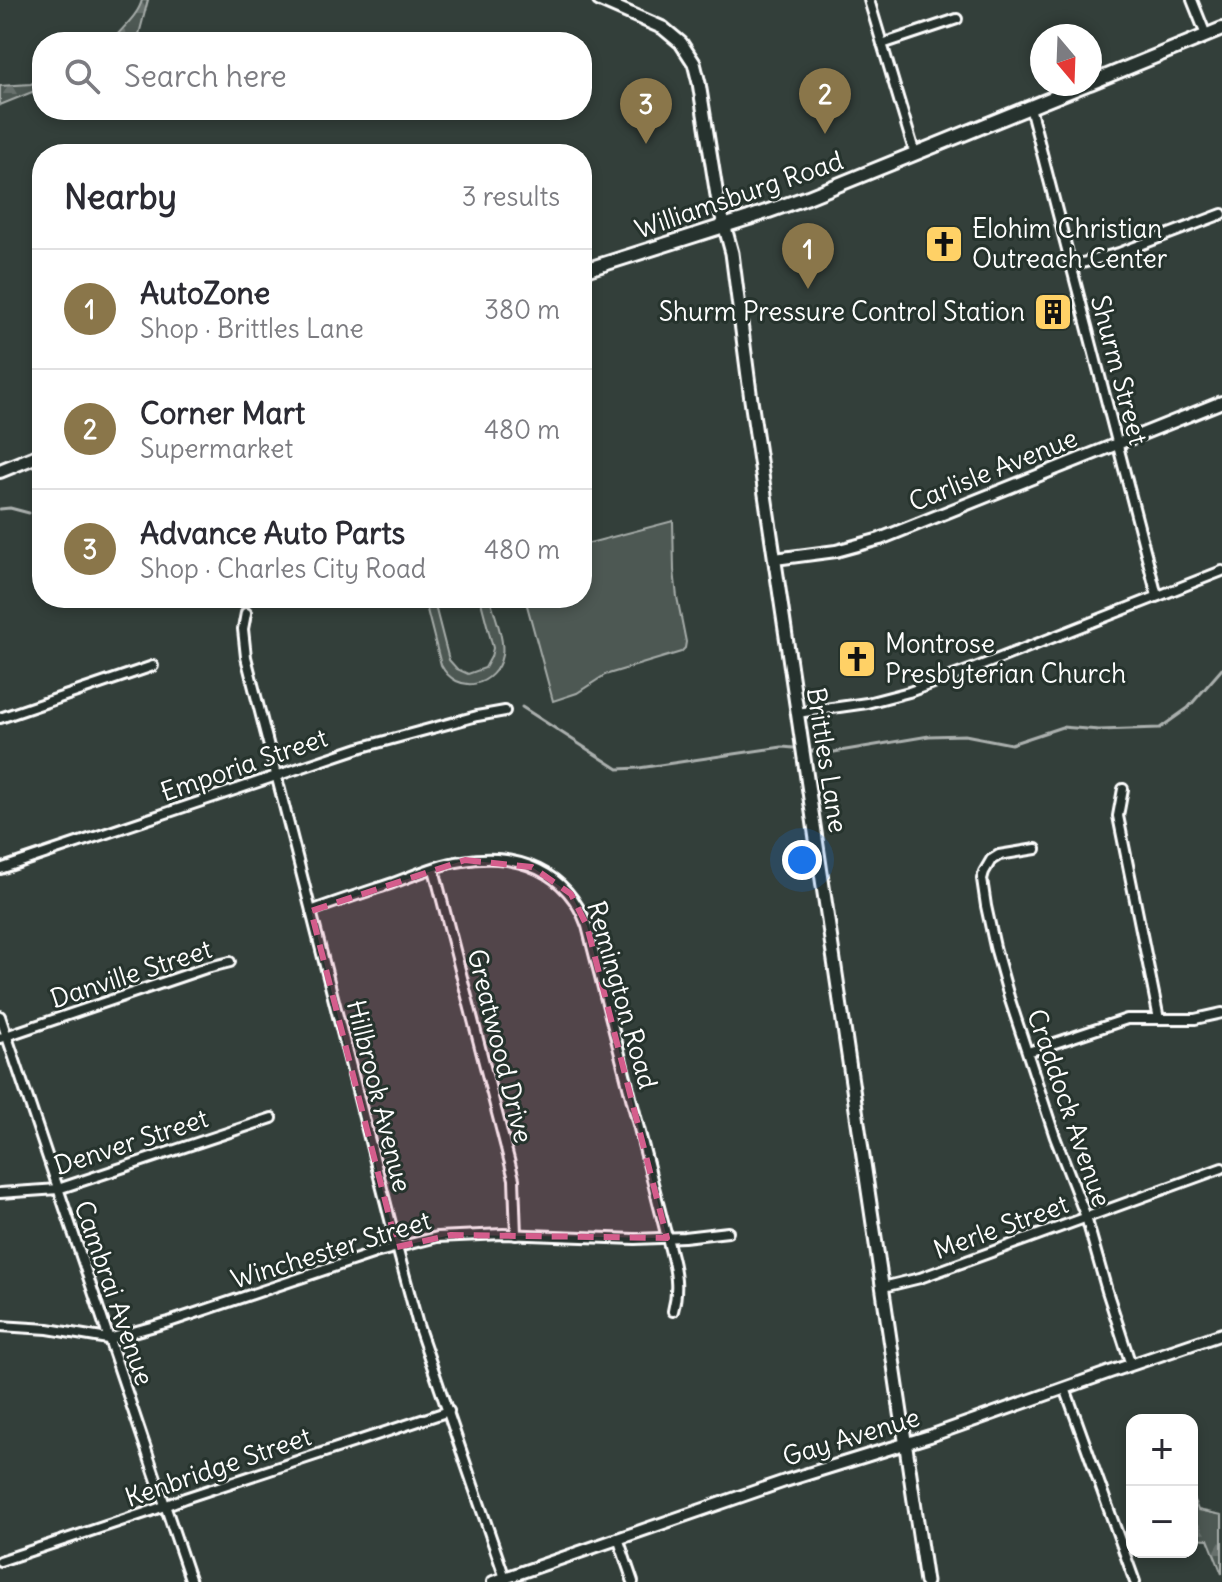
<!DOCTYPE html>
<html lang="en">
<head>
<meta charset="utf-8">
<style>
  :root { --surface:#fff; --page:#f2f2f3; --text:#2b2b33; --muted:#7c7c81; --line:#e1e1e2; --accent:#8a764a }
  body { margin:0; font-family:Delius,sans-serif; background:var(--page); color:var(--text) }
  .controls { position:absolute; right:24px; bottom:24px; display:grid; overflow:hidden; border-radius:16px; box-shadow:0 4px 12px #0003 }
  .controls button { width:72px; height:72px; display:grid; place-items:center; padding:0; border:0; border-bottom:2px solid var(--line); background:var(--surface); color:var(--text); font:40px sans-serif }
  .compass { position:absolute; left:1030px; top:24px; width:72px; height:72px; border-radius:50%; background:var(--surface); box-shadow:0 4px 12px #0003; rotate:161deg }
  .you { position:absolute; left:802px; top:860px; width:28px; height:28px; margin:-20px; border:6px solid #fff; border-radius:50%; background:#1a73e8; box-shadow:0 0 0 12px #1a73e833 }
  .badge { display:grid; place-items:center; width:52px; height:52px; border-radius:50%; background:var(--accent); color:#fff; font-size:26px; font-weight:700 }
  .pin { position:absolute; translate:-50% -66px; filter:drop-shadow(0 2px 4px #0008) }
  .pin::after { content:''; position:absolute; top:42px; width:28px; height:24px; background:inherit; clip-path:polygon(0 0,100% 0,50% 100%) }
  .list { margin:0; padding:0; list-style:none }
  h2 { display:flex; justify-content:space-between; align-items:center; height:104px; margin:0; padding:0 32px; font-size:34px }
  h2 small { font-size:26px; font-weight:400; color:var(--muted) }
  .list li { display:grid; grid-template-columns:52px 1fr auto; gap:24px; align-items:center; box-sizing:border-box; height:120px; padding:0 32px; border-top:2px solid var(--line) }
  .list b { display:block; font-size:30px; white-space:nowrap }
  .list p { margin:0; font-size:26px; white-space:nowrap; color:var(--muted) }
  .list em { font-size:26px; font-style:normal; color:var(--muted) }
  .icon { flex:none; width:44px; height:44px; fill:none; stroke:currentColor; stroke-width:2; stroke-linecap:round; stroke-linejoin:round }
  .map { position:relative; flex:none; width:1222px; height:1582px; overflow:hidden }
  .search { position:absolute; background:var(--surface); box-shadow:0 4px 12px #0003; left:32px; top:32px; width:560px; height:88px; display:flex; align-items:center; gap:20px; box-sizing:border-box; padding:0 28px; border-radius:32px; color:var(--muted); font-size:30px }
  .panel { position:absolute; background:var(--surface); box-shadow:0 4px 12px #0003; left:32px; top:144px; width:560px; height:464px; border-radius:32px }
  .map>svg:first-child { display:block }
  .forest { fill:url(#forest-firs); stroke:#a6aca9; stroke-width:2 }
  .park { fill:#4d5853; stroke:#a6aca9; stroke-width:2 }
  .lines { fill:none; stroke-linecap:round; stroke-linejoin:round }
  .stream { stroke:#abb0ae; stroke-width:3 }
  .minor-casing { stroke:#fff; stroke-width:14 }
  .tertiary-casing { stroke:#fff; stroke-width:16 }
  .secondary-casing { stroke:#fff; stroke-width:17 }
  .primary-casing { stroke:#fff; stroke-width:18 }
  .minor { stroke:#26332d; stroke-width:8 }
  .tertiary { stroke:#26332d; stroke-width:10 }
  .secondary { stroke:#26332d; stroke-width:11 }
  .primary { stroke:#26332d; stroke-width:12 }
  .marked { fill:#d45d8c; fill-opacity:0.2; stroke:#d45d8c; stroke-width:6; stroke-dasharray:16 10; stroke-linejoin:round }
  .labels { text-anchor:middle; stroke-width:6; stroke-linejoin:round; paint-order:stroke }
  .street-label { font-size:26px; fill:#fff; stroke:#26332d }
  .poi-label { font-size:26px; fill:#fff; stroke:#26332d; text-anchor:start }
</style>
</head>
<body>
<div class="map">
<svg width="1222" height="1582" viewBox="0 0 1222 1582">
  <defs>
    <pattern id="forest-firs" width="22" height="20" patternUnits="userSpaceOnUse" patternTransform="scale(2)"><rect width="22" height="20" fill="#4d5853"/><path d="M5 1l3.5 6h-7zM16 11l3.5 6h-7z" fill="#68716d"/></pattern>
  </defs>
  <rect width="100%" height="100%" fill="#333f3a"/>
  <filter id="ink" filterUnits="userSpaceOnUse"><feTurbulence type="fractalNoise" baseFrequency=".0125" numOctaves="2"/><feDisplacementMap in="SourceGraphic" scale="16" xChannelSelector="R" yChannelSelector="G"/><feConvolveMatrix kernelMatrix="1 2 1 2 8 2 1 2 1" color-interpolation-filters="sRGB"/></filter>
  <g filter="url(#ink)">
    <g class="forest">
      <path d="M 142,0 L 148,0 L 137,42 L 111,42 C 121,29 138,16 142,0 Z"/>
      <polygon points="42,78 42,88 0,105 0,86 31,84"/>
      <polygon points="1192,1496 1198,1510 1222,1515 1222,1574 1208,1539 1192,1538"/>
    </g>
    <g class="park">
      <polygon points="673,521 674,570 677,597 686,642 685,648 681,652 605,675 577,693 553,701 525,598 582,598 582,545"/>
      <path d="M 424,598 L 433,598 L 449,660 L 457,669 L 468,674 L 485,668 L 491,657 L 493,648 L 480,598 L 490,598 C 494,613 505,640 502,655 C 496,687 457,696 441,665 Z"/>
    </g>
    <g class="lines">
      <g class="stream">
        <polyline points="0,509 10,508 29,513"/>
        <polyline points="522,707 618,769 639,768 782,747 794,748"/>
        <polyline points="812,751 834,752 929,736 965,735 1011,744 1062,727 1099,730 1160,728 1188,708 1222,669"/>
      </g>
      <defs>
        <g id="minor">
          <polyline points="869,0 915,154"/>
          <polyline points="1192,0 1206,35"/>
          <polyline points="882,44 957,19"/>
          <polyline points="1030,107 1157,596"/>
          <polyline points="1071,266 1119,253 1222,214"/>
          <polyline points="246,613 243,629 246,657 397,1247 418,1325 506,1581"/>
          <polyline points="797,713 867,703 909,692 975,668 1222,571"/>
          <polyline points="0,718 153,666"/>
          <polyline points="1123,789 1118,816 1159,1019"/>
          <polyline points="1036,849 999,855 991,860 984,872 982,879 986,906 995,947 1009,997 1055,1137 1086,1217 1107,1291 1131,1365"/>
          <polyline points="0,869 359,748 477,716 505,711"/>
          <polyline points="434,869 514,1179 516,1235"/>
          <path d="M 311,911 C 338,901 366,892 393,883 C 415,875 439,864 463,861 C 518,852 567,871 587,926 L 672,1257 C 677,1277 678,1292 673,1311"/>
          <polyline points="0,1016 191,1582"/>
          <polyline points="0,1038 206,968 230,962"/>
          <polyline points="1028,1052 1127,1019 1195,1019 1222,1013"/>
          <polyline points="0,1193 58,1189 272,1118"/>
          <polyline points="883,1287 920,1278 1222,1168"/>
          <polyline points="0,1326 48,1329 108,1339 169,1322 375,1253 437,1237 503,1234 635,1239 684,1237 728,1232"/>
          <polyline points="1065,1388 1135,1582"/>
          <polyline points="618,1538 633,1582"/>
          <polyline points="0,1561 151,1511 185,1498 449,1411"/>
        </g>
        <g id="tertiary">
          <polyline points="775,559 836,551 880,539 1222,402"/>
          <polyline points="493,1582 785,1481 930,1436 1110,1372 1222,1334"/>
        </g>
        <polyline id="secondary" points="599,0 663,28 681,43 694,63 699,83 718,202 732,253 751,400 926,1582"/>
        <g id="primary">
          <polyline points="1090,83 1222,29"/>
          <polyline points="582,271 749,218 808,197 1087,84"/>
          <polyline points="0,471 42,454"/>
        </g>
      </defs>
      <use href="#minor" class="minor-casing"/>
      <use href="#tertiary" class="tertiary-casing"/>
      <use href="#secondary" class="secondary-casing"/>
      <use href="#primary" class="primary-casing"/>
      <use href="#minor" class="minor"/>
      <use href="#tertiary" class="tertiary"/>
      <use href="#secondary" class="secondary"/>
      <use href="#primary" class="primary"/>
    </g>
  </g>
  <path class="marked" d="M 465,860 L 532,867 L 571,894 L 587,926 L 667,1238 L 451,1235 L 397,1247 L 311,911 Z"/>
  <defs>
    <symbol id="church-square" viewBox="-11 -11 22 22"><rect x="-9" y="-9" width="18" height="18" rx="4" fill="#ffd166" stroke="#26332d"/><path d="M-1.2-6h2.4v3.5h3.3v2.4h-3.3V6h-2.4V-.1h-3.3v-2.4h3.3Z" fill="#111"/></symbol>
    <symbol id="building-square" viewBox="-11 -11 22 22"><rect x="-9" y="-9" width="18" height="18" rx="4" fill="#ffd166" stroke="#26332d"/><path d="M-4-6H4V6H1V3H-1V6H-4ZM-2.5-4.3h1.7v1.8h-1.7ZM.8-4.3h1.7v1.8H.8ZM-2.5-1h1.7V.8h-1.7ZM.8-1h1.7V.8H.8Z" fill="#111"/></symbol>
  </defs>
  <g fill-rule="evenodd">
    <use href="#church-square" x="922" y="222" width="44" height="44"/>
    <use href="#building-square" x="1031" y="290" width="44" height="44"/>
    <use href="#church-square" x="835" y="637" width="44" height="44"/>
  </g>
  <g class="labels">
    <g class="street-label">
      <text transform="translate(739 195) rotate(-19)" y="9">Williamsburg Road</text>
      <text transform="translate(1119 370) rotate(75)" y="9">Shurm Street</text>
      <text transform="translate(993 470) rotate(-22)" y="9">Carlisle Avenue</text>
      <text transform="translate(827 760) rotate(81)" y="9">Brittles Lane</text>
      <text transform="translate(244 765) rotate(-19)" y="9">Emporia Street</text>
      <text transform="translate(131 974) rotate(-18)" y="9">Danville Street</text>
      <text transform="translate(622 995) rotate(74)" y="9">Remington Road</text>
      <text transform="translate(500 1046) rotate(76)" y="9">Greatwood Drive</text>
      <text transform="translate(379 1096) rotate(76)" y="9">Hillbrook Avenue</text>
      <text transform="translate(1069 1108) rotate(71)" y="9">Craddock Avenue</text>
      <text transform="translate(131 1142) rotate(-18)" y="9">Denver Street</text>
      <text transform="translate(1001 1227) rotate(-20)" y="9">Merle Street</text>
      <text transform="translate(331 1250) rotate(-17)" y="9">Winchester Street</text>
      <text transform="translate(114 1293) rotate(71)" y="9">Cambrai Avenue</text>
      <text transform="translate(851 1437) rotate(-17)" y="9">Gay Avenue</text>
      <text transform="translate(218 1467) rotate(-19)" y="9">Kenbridge Street</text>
    </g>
    <g class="poi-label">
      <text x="972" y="238">Elohim Christian<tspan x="972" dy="30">Outreach Center</tspan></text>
      <text x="1025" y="321" text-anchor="end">Shurm Pressure Control Station</text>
      <text x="885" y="653">Montrose<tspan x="885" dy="30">Presbyterian Church</tspan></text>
    </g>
  </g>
</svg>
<div class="controls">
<button>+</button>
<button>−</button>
</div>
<svg class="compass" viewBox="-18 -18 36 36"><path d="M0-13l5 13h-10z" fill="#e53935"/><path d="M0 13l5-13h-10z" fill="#7c7c81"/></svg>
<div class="you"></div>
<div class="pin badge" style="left:808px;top:289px">1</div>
<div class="pin badge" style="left:825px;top:134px">2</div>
<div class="pin badge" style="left:646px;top:144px">3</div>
<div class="search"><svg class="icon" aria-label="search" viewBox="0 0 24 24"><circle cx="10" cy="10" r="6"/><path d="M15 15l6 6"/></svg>Search here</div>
<section class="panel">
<h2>Nearby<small>3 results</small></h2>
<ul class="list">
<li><span class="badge">1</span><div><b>AutoZone</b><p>Shop · Brittles Lane</p></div><em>380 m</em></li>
<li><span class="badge">2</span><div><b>Corner Mart</b><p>Supermarket</p></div><em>480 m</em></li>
<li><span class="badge">3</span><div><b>Advance Auto Parts</b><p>Shop · Charles City Road</p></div><em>480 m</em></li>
</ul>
</section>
</div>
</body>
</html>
